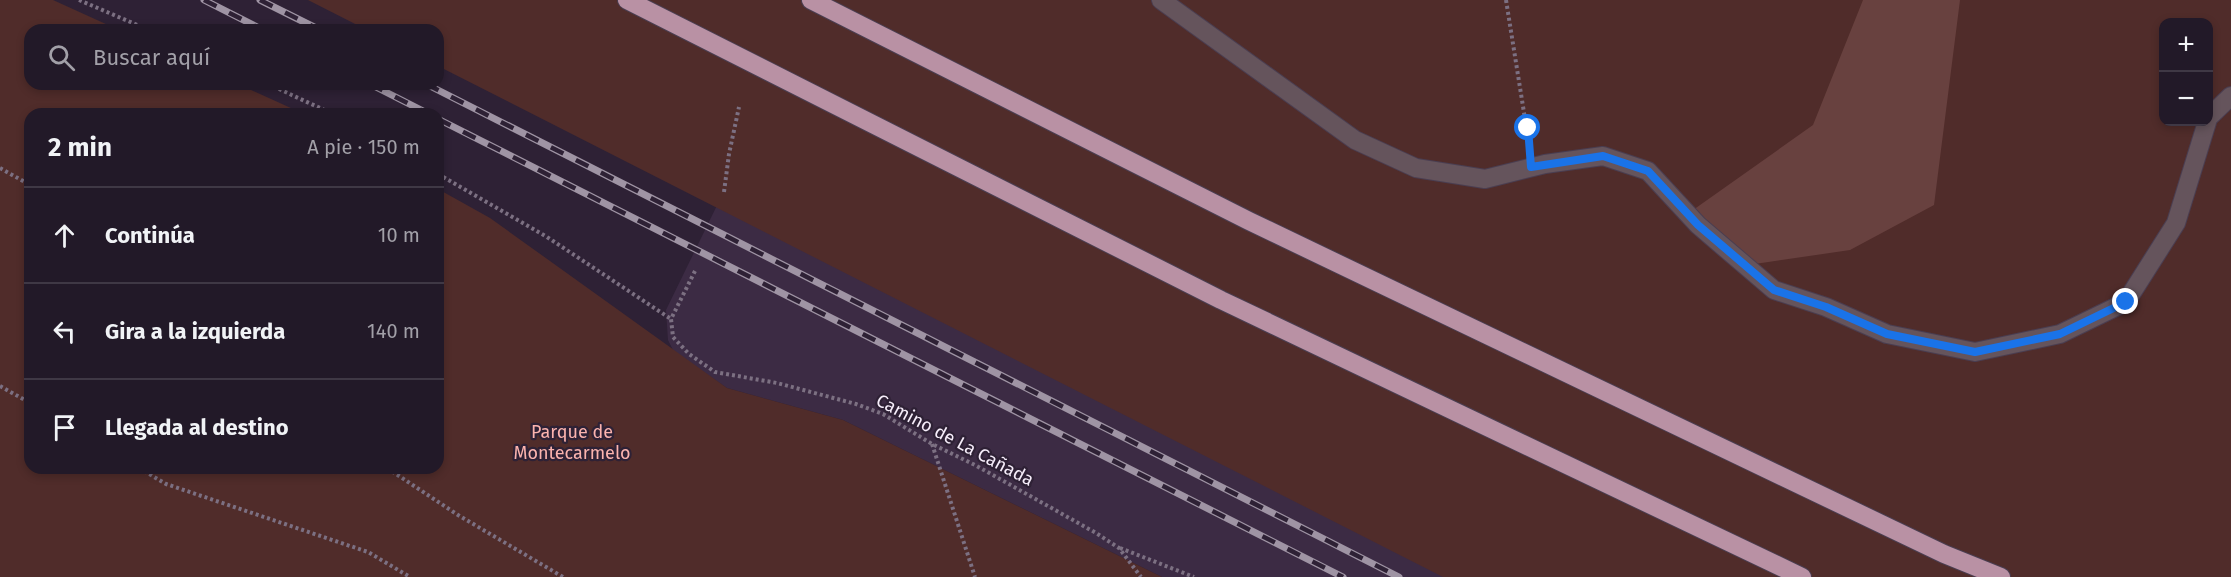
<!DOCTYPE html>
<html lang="es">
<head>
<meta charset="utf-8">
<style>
  :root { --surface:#221928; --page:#2e2634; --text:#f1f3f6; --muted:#a2a0a8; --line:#3f3845 }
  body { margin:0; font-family:"Fira Sans",sans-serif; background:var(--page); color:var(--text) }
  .controls { position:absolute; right:18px; top:18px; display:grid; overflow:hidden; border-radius:12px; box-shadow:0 3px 9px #0003 }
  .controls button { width:54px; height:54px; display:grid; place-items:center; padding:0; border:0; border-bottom:2px solid var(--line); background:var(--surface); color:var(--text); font:30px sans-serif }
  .stop { position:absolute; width:18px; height:18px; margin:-14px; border:4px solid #1a73e8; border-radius:50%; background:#fff }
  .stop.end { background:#1a73e8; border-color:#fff; box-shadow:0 2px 6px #0008 }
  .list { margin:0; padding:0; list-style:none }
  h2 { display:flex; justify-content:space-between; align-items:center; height:78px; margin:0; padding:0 24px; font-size:26px }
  h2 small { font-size:20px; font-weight:400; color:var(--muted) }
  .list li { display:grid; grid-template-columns:39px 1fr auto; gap:18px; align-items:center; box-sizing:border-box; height:96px; padding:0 24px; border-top:2px solid var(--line) }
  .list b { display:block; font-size:22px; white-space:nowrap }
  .list em { font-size:20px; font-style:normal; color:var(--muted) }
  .icon { flex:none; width:33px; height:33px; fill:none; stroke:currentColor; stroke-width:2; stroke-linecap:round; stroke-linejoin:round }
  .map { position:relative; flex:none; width:2231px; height:577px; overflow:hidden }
  .search { position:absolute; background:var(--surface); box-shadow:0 3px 9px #0003; left:24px; top:24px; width:420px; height:66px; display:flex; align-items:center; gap:15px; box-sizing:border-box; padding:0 21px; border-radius:18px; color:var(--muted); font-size:22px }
  .panel { position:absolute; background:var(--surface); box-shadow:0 3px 9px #0003; left:24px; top:108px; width:420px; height:366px; border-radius:18px }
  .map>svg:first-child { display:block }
  .built { fill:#3c2b44 }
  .green { fill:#502c2a; fill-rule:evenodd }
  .forest { fill:#68413f }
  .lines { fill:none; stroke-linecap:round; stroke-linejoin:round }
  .minor-casing { stroke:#4a3e51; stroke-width:20 }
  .motorway-casing { stroke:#4a3e51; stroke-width:20 }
  .path { stroke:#7c7082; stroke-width:4; stroke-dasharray:3 3; stroke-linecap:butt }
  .minor { stroke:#65545c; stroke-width:18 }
  .motorway { stroke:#b991a4; stroke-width:18 }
  .rail-casing { stroke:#9f94a4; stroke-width:7 }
  .rail { stroke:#2e2135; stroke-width:4.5; stroke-dasharray:14; stroke-linecap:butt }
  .route { stroke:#1a73e8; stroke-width:8 }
  .labels { text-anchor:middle; stroke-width:4.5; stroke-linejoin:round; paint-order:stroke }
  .park-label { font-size:18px; fill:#fbb3ae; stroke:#2e2135 }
  .street-label { font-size:18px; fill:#f6edfa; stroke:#2e2135 }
</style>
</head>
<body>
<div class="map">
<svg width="2231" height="577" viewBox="0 0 2231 577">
  <rect width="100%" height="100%" fill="#2e2135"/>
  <polygon class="built" points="725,189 1593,577 1162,577 843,420 727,388 674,352 668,340 666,310"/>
  <g class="green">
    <polygon points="0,0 53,0 119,30 30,30 30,84 238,84 304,114 30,114 30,468 438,468 438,189 490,218 727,388 843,420 1162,577 0,577"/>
    <path d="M 308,0 L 2231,0 L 2231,577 L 1443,577 L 438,66 L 438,30 L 367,30 ZM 2164,22 L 2208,22 L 2208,122 L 2164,122 Z"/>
  </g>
  <polygon class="forest" points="1863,0 1960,0 1934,205 1850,250 1748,265 1693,210 1813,125"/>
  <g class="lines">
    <defs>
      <g id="minor">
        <polyline points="1161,0 1355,140 1416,168 1485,179 1545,164 1603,156 1648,171 1698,225 1774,290 1826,307 1887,334 1975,352 2060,334 2126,302 2176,223 2207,122"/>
        <polyline points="2208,118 2231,96"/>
      </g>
      <g id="motorway">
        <polyline points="627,0 1221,300 1802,577"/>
        <polyline points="811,0 1249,221 1944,554 2001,577"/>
      </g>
    </defs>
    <use href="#minor" class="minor-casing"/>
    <use href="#motorway" class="motorway-casing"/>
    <g class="path">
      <polyline points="79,0 149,30"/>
      <polyline points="1506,0 1529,144"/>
      <polyline points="268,84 333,114"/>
      <polyline points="0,168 30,185"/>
      <polyline points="438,174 547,237 671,319"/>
      <polyline points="724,192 729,154 739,107"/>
      <polyline points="695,271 671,319 673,337 689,354 715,372 777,383 856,404 883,414 932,444 975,465 1096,533 1119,548 1141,577"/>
      <polyline points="0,386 30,403"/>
      <polyline points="932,444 975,577"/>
      <polyline points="139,468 166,484 368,552 410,577"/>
      <polyline points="387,468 458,515 563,577"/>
      <polyline points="1120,548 1194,577"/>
    </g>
    <use href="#minor" class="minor"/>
    <use href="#motorway" class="motorway"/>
    <defs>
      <g id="rail">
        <polyline points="204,0 263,30"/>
        <polyline points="260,0 320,30"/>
        <polyline points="370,84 429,114"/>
        <polyline points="426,84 1399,577"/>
        <polyline points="438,119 1343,577"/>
      </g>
    </defs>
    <use href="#rail" class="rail-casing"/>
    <use href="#rail" class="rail"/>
  </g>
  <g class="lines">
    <polyline class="route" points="1528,128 1531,167 1603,156 1648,171 1698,225 1774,290 1826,307 1887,334 1975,352 2060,334 2126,302"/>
  </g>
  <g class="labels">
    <g class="park-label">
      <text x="572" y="438">Parque de<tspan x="572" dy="21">Montecarmelo</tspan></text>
    </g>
    <g class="street-label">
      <text transform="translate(955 440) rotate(28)" y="6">Camino de La Cañada</text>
    </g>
  </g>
</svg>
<div class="controls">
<button>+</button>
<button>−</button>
</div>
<div class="stop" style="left:1528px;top:128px"></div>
<div class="stop end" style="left:2126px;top:302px"></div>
<div class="search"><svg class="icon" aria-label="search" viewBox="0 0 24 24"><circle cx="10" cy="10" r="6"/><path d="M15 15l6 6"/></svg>Buscar aquí</div>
<section class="panel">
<h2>2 min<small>A pie · 150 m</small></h2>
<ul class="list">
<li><svg class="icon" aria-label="ahead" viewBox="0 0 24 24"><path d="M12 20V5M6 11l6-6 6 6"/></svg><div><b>Continúa</b></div><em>10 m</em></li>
<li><svg class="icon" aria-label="left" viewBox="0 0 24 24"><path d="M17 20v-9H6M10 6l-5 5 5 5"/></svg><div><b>Gira a la izquierda</b></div><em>140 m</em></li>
<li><svg class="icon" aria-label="arrive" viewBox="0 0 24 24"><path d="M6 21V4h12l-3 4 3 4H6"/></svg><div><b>Llegada al destino</b></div></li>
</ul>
</section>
</div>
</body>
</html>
